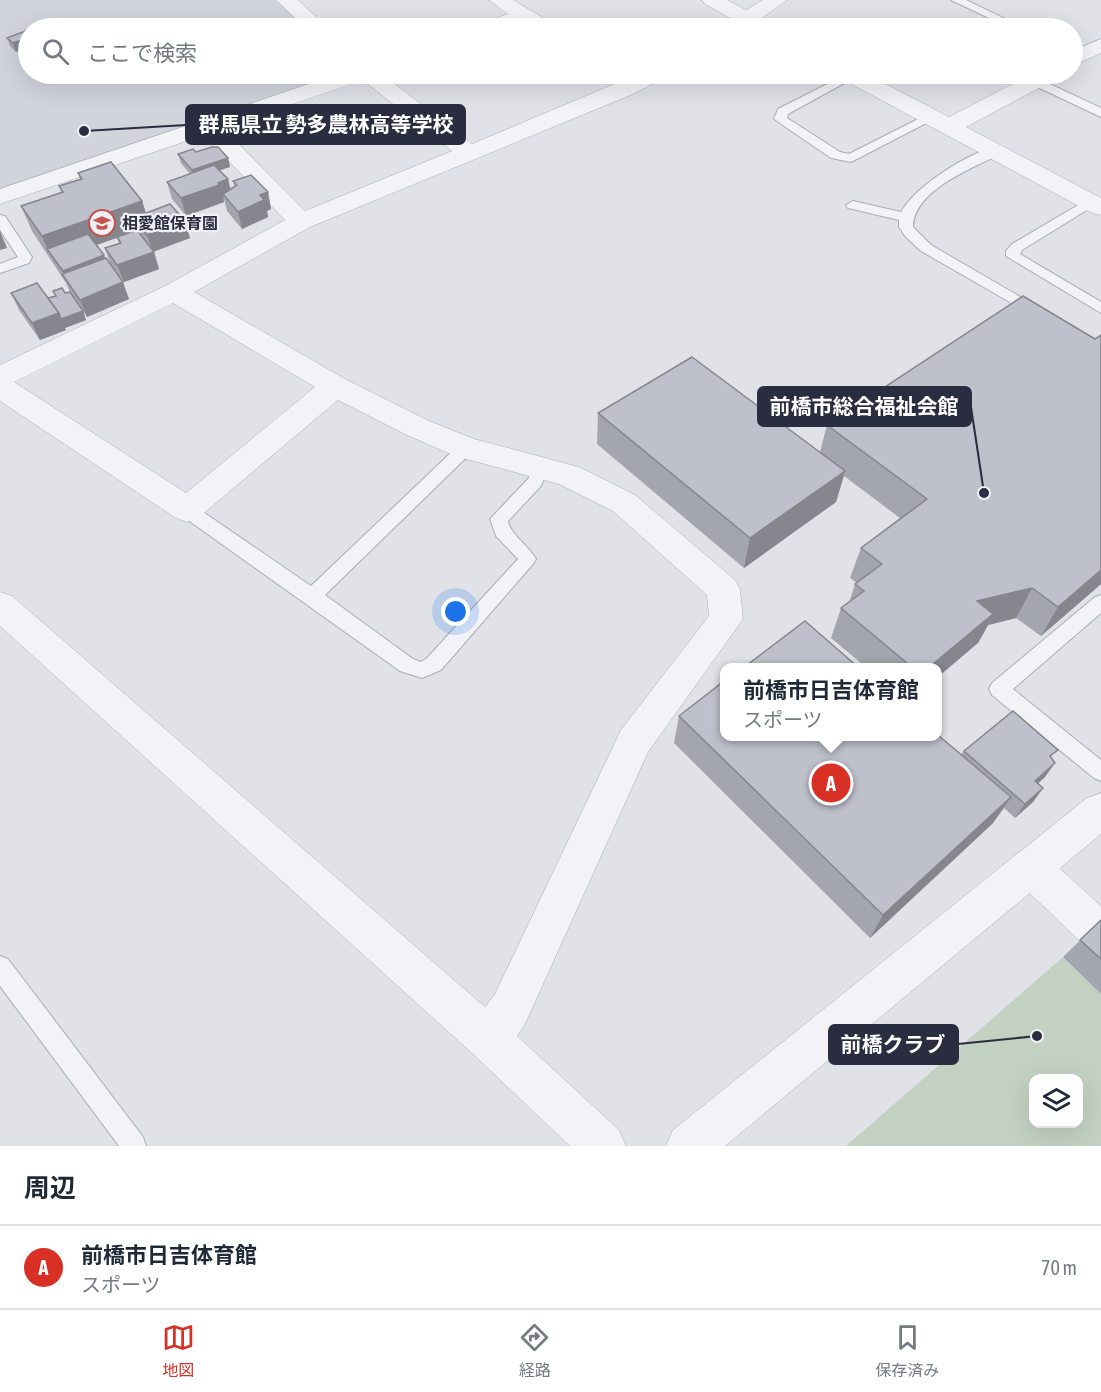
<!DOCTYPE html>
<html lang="ja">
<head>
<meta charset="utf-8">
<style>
  :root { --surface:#fff; --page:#f6f6f7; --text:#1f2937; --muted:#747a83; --line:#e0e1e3; --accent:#d93025 }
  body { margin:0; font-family:"Asap Condensed","Noto Sans JP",sans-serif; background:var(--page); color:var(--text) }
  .controls { position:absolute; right:18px; bottom:18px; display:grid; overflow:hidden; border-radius:12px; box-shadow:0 6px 24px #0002 }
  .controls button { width:54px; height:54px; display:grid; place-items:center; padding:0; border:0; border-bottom:2px solid var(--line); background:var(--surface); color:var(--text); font:30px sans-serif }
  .you { position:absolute; left:456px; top:612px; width:21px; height:21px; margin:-15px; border:4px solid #fff; border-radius:50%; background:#1a73e8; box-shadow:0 0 0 9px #1a73e833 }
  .badge { display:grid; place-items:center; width:39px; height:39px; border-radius:50%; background:var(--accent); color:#fff; font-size:20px; font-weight:700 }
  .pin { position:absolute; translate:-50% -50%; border:3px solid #fff; box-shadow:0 2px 6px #0006 }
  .popup { position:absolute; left:720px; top:663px; width:222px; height:78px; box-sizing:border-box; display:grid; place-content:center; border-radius:12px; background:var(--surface); filter:drop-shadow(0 2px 4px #0005); font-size:20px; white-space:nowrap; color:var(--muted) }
  .popup b { font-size:22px; color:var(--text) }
  .popup::after { content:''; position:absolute; left:50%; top:100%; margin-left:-12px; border:12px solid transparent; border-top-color:var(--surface) }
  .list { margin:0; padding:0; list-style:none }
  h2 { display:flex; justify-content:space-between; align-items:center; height:78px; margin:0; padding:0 24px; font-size:26px }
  h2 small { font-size:20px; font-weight:400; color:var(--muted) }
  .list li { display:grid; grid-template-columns:39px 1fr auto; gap:18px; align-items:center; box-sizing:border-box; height:84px; padding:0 24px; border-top:2px solid var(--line) }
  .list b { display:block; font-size:22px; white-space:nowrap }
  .list p { margin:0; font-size:20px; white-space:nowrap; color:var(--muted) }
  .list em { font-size:20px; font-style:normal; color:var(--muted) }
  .icon { flex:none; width:33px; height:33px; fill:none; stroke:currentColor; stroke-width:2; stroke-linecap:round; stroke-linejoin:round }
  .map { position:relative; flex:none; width:1101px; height:1146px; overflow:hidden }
  .search { position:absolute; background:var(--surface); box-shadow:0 6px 24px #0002; left:18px; right:18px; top:18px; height:66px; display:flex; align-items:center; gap:15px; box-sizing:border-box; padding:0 21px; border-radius:33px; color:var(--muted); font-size:22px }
  .sheet { height:162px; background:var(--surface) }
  nav { display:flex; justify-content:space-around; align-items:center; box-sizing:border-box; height:84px; border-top:2px solid var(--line); background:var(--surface); font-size:16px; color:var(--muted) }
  nav a { display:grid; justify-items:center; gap:3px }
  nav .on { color:var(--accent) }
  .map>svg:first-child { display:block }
  .built { fill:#d2d4dd }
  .green { fill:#c3d1c2; fill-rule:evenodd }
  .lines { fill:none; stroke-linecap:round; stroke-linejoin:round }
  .service-casing { stroke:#a9acb5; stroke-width:2 }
  .minor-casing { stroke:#a9acb5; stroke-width:1 }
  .tertiary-casing { stroke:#a9acb5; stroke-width:1 }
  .service { fill:#f3f3f7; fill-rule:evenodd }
  .minor { fill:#f3f3f7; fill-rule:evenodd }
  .tertiary { fill:#f3f3f7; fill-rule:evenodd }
  .wall { fill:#a3a5af }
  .shaded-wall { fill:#85868e }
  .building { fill:#bec0cb; stroke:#85868e; stroke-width:1.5 }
  .labels { text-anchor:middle; stroke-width:4.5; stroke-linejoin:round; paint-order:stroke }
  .far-poi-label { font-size:16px; font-weight:bold; fill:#2a2d3f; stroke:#f0f1f6; text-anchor:start }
  .leader { fill:none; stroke:#2a2d3f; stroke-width:2 }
  .callout-dot { fill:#2a2d3f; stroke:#f0f1f6; stroke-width:2 }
  .callout { fill:#2a2d3f; stroke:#2a2d3f; stroke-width:2 }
  .callout-label { font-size:21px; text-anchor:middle; font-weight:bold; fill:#fff }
</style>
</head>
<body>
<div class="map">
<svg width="1101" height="1146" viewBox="0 0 1101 1146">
  <rect width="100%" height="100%" fill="#e0e2e8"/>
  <polygon class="built" points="0,0 274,0 306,28 28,28 28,74 338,74 0,189"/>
  <path class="green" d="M 1063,957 L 1101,994 L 1101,1146 L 846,1146 ZM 1034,1078 L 1078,1078 L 1078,1124 L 1034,1124 Z"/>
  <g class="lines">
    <defs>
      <g id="service">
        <polygon points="951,0 966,0 1024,28 1010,28"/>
        <polygon points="847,74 859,75 788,114 787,118 840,152 849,154 928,114 932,113 938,117 851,162 831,158 774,119 778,109"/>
        <polygon points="1035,77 1101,108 1101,117 1031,84 1031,78"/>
        <path d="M 995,147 L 1001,151 L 1000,154 C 971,169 914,190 913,227 L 931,245 L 1041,309 L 1043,312 L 1041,315 L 1036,317 L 921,251 L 905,236 L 899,227 L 899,220 L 848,208 L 846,205 L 853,201 L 901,212 C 916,186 966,154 995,147 Z"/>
        <polygon points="1090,198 1097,202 1095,205 1022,250 1020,254 1101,302 1101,313 1006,256 1006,251 1012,244"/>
        <polygon points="0,215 5,216 32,257 29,263 0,273 0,264 18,257 0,230"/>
        <path d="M 466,442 L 472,444 L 474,448 L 472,452 L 325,595 L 413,659 L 421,662 L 427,658 L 518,559 L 496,536 L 490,519 L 528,479 L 534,464 L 546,464 L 548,468 L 541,486 L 508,521 C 510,534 529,546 536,559 L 533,564 L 441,670 L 422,678 L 400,671 L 181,515 L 178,510 L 181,505 L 187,503 L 193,505 L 311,586 L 460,444 Z"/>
        <polygon points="1101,595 1101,613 1013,689 1101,760 1101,781 1094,778 992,695 989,689 992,683 1095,597"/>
        <polygon points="0,956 8,959 143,1137 146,1146 119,1146 0,986"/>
      </g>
      <g id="minor">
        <polygon points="276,0 298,0 328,28 306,28"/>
        <polygon points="489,0 513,0 553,24 556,28 532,28 523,23 506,28 477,28 480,24 508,14"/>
        <polygon points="702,0 727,0 746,10 763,0 787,0 762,18 772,24 775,28 721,28 724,24 732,19 705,4"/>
        <polygon points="1101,39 1101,53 1072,66 1072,51"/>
        <path d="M 338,74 L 382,74 L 472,144 L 638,74 L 665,74 L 662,79 L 633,94 L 310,227 L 194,292 L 345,379 L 429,421 L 474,439 L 579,467 L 635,495 L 735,580 L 740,589 L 743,619 L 648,752 L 525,1024 L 517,1036 L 619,1130 L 626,1146 L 570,1146 L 473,1054 L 0,626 L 0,592 L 12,596 L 485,1007 L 495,994 L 621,730 L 709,616 L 707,595 L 613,511 L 559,484 L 455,456 L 407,435 L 338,400 L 198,518 L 187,522 L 176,518 L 0,401 L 0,365 L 165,286 L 285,220 L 204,135 L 0,204 L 0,189 ZM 363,80 L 452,151 L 305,211 L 223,128 ZM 173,303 L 315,387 L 186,493 L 14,382 Z"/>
        <polygon points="839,74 866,74 949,117 1032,74 1059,74 1056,79 966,127 1101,198 1101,215 1092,213 842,79"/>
        <polygon points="1030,848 1044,854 1101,906 1101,953 1086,947 1016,880 1010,867 1016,854"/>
      </g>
      <polygon id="tertiary" points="1101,793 1101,834 725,1146 666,1146 673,1130 1087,798"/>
    </defs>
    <use href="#service" class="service-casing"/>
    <use href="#minor" class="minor-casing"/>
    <use href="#tertiary" class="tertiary-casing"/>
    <use href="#service" class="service"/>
    <use href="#minor" class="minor"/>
    <use href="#tertiary" class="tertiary"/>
  </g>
  <g class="wall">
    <polygon points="28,30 16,52 10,46 7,38"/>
    <polygon points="196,152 228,158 230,167 219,170 228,179 230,190 235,187 233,181 268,192 271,209 267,211 268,217 242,229 227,211 224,199 223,200 224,202 186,216 172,199 167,182 190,174 181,163 178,154"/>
    <polygon points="78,173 142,201 146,213 190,238 153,251 159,269 124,282 111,266 105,248 119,243 117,238 96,245 129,299 87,317 76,301 83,311 86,320 65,328 66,330 40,340 19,310 11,293 48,298 55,296 53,291 65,293 70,292 66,283 32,231 21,206 62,193 59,186 80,179"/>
    <polygon points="1101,335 1101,584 1041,636 1016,618 988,625 978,643 938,668 867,668 831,638 841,608 849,603 855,584 857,583 850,578 861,548 900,518 844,476 836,502 744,568 597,444 598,413 820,452 827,425 1095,339"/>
    <polygon points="679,716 961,755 964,751 1052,758 1045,777 1038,783 1043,788 1033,802 1015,818 1004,808 993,823 870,938 674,743"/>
    <polygon points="1101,920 1101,994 1063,957"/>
  </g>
  <g class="shaded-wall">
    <polygon points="28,38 28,47 16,52 13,43"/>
    <polygon points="228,158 230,167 194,179 192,170"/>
    <polygon points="228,179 232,196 223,194 224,202 186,216 181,198"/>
    <polygon points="268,192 271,209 267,211 268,217 242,229 238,212 260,195"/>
    <polygon points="142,201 150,226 133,218 138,230 55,260 48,251 42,236"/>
    <polygon points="185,221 190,238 153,252 147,235"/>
    <polygon points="0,231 7,248 0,250"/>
    <polygon points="154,252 159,269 124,282 117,265"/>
    <polygon points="104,255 110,272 66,280 63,271"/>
    <polygon points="123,282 129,299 87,317 80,300"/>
    <polygon points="83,311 86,320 65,328 66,330 40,340 32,323 59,313"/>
    <polygon points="845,471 836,502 744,568 750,538"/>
    <polygon points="1101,570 1101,584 1041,636 1058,607"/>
    <polygon points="1032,588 1016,618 988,625 978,643 938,677 938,668 928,668 977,601"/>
    <polygon points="1055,763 1045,777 1025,795 1035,781"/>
    <polygon points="1043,788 1033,802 1015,818 1025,804"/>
    <polygon points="1011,797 993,823 870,938 883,915"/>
  </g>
  <g class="building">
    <polygon points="28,30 28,38 13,43 7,38"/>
    <polygon points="212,147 218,147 228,158 192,170 178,154 193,149 196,152"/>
    <polygon points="111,162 142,201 42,236 21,206 63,192 59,186 82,179 78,173"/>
    <polygon points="214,165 228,179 218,183 219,185 181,198 167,182"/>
    <polygon points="251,175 268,192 260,195 264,200 238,212 223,194 237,185 233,181"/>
    <polygon points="170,204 185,221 147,235 133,218"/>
    <polygon points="137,230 154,252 117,265 105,248 121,243 117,237"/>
    <polygon points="88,234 104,255 63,271 47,249"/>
    <polygon points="106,258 123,282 80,300 62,274"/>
    <polygon points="37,283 59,313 32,323 11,293"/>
    <polygon points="62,288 65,293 70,292 83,311 61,319 59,313 48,298 56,296 53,291"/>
    <polygon points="1023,296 1095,339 1101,335 1101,570 1058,607 1032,588 977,601 993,614 928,668 913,668 841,608 864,591 855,584 882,564 861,548 927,499 827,425"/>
    <polygon points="692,357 845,471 750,538 598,413"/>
    <polygon points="805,621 859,668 743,668"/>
    <polygon points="724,681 724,736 938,736 938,735 1011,797 883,915 679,716"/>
    <polygon points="1013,711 1058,750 1050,756 1055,763 1035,781 1043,788 1025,804 964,751"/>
    <polygon points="1101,920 1101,959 1080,940"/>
  </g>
  <defs>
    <symbol id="school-ring" viewBox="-11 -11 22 22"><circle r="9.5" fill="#f0f1f6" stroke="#c5524d" stroke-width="1.5"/><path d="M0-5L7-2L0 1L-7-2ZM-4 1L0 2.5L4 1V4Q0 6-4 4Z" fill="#c5524d"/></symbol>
  </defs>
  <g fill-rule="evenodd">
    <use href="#school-ring" x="87" y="208" width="30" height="30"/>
  </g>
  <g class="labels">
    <g class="far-poi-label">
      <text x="122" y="229">相愛館保育園</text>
    </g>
  </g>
  <path class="leader" d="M84 131L186 125M984 493L971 407M1037 1036L958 1044"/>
  <g class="callout-dot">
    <circle cx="84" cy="131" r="6"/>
    <circle cx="984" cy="493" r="6"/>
    <circle cx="1037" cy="1036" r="6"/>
  </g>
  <g class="callout">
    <rect x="186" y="105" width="279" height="39" rx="6"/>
    <rect x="758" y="387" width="213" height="39" rx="6"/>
    <rect x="829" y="1025" width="129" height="39" rx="6"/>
  </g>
  <g class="callout-label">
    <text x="326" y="132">群馬県立 勢多農林高等学校</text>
    <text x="864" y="414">前橋市総合福祉会館</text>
    <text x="893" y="1052">前橋クラブ</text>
  </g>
</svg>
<div class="controls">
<button><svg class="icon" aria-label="layers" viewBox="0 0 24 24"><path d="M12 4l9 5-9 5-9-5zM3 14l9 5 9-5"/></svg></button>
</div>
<div class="you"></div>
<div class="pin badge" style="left:831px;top:783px">A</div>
<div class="popup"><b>前橋市日吉体育館</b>スポーツ</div>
<div class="search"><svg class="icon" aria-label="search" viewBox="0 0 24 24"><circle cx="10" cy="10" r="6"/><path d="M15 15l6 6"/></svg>ここで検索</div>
</div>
<section class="sheet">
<h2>周辺<small></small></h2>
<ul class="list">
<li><span class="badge">A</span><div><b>前橋市日吉体育館</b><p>スポーツ</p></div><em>70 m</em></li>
</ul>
</section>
<nav>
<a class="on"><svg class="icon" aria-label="map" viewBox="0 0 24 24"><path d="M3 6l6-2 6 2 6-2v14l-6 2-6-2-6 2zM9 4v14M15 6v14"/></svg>地図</a>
<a><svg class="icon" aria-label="directions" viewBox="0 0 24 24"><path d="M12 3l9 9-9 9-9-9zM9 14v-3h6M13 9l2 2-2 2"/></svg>経路</a>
<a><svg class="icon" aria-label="saved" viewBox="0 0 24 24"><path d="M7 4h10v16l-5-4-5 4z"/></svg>保存済み</a>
</nav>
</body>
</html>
